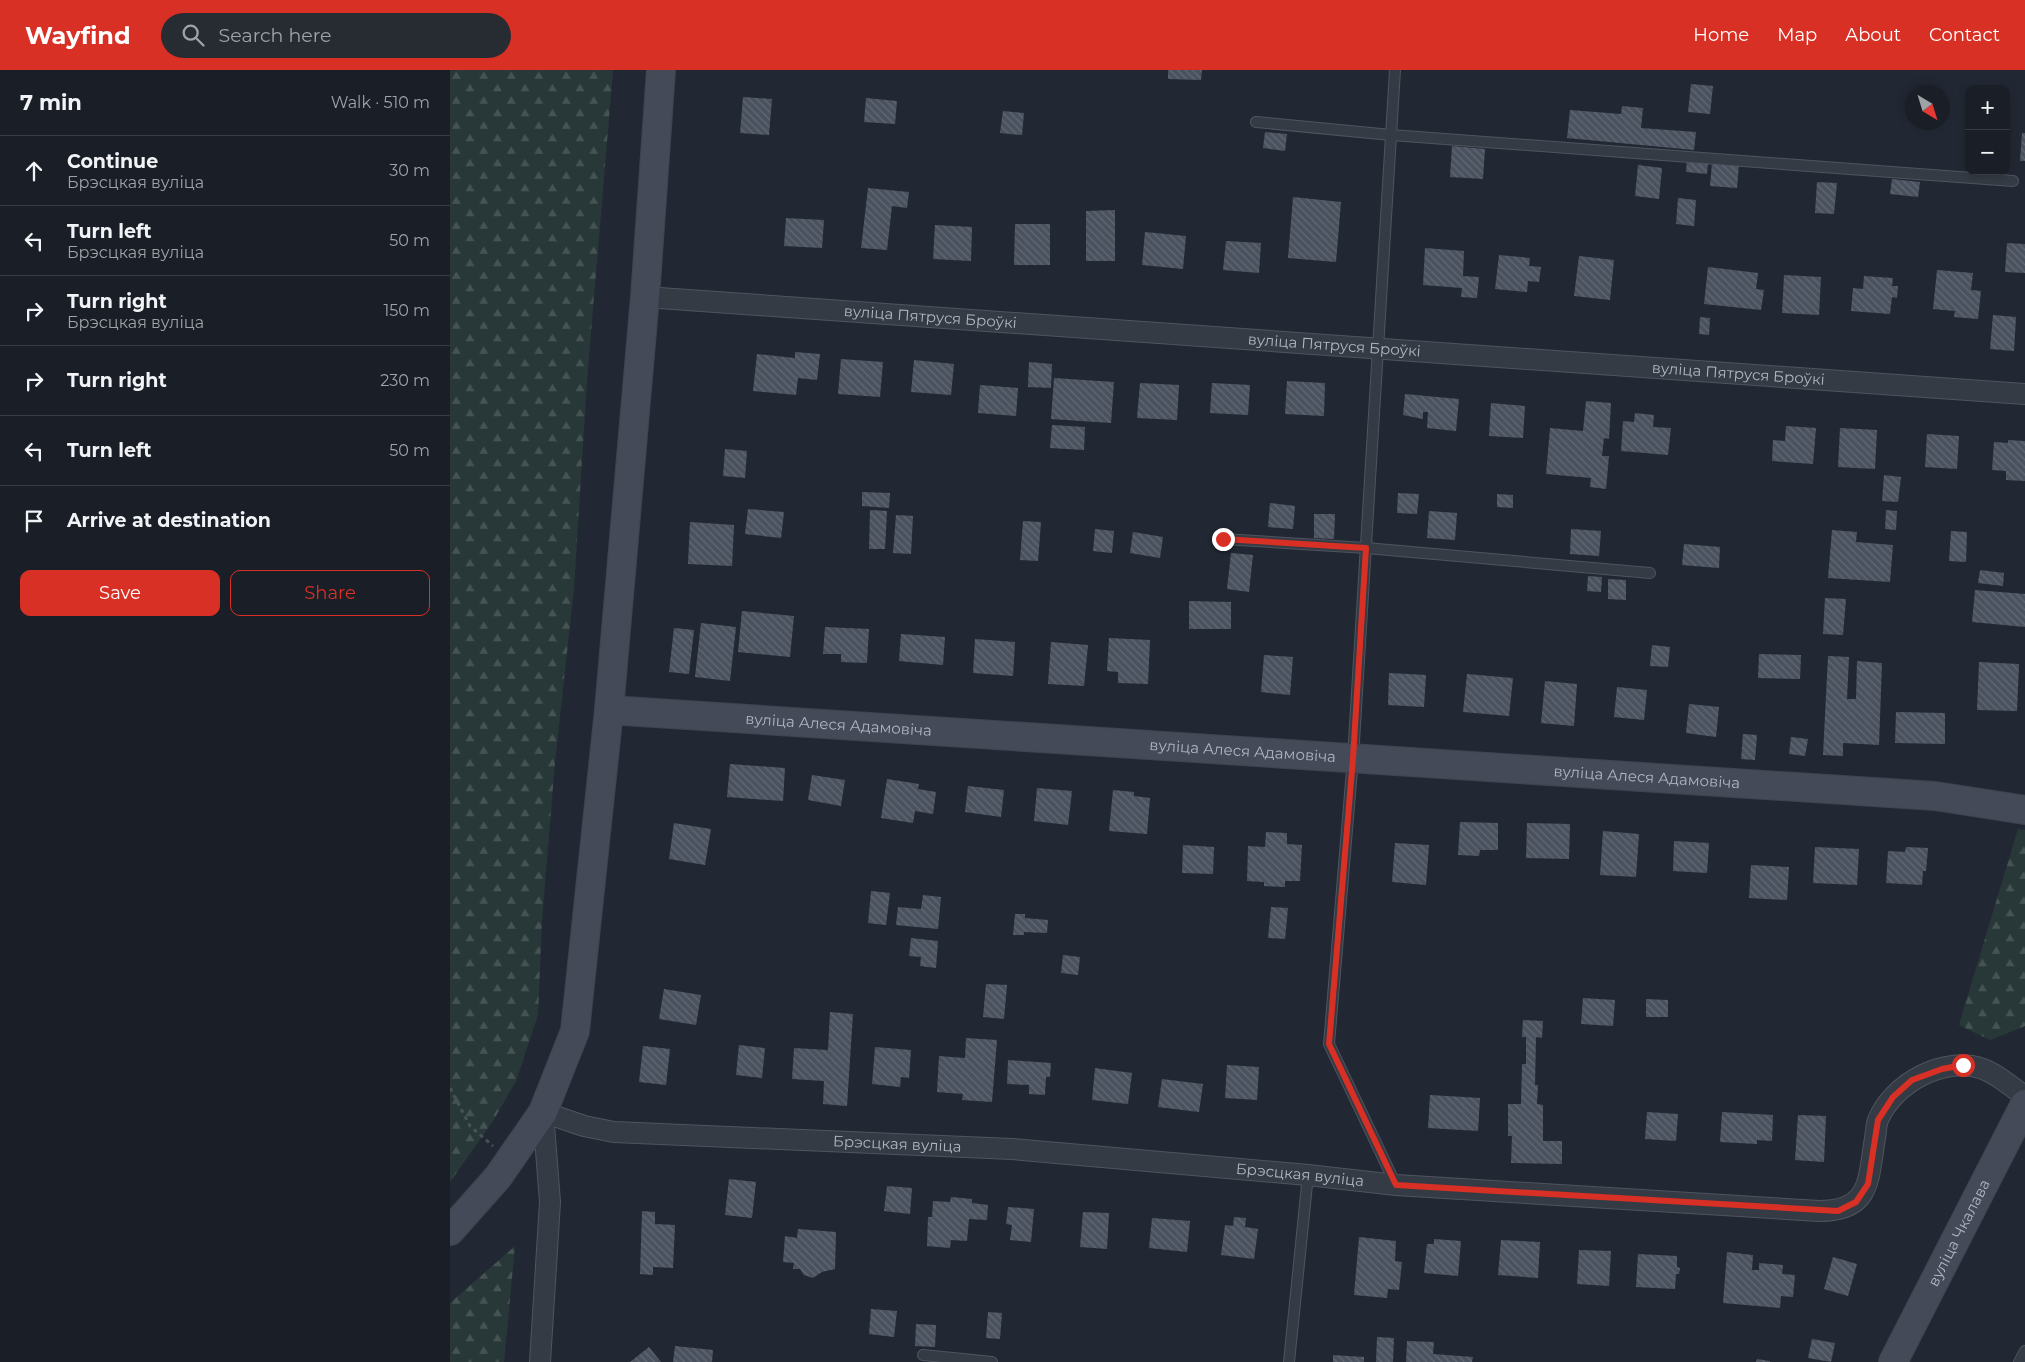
<!DOCTYPE html>
<html lang="en">
<head>
<meta charset="utf-8">
<style>
  :root { --surface:#1a1e26; --page:#272b32; --text:#f1f3f6; --muted:#9fa2a7; --line:#383c43; --accent:#d93025 }
  body { margin:0; font-family:Montserrat,sans-serif; background:var(--page); color:var(--text) }
  .controls { position:absolute; right:15px; top:15px; display:grid; overflow:hidden; border-radius:10px; box-shadow:0 2px 8px #0003 }
  .controls button { width:45px; height:45px; display:grid; place-items:center; padding:0; border:0; border-bottom:1px solid var(--line); background:var(--surface); color:var(--text); font:25px sans-serif }
  .compass { position:absolute; left:1455px; top:15px; width:45px; height:45px; border-radius:50%; background:var(--surface); box-shadow:0 2px 8px #0003; rotate:142deg }
  .stop { position:absolute; width:15px; height:15px; margin:-11px; border:4px solid #d93025; border-radius:50%; background:#fff }
  .stop.end { background:#d93025; border-color:#fff; box-shadow:0 1px 5px #0008 }
  .list { margin:0; padding:0; list-style:none }
  h2 { display:flex; justify-content:space-between; align-items:center; height:65px; margin:0; padding:0 20px; font-size:21px }
  h2 small { font-size:16px; font-weight:400; color:var(--muted) }
  .list li { display:grid; grid-template-columns:32px 1fr auto; gap:15px; align-items:center; box-sizing:border-box; height:70px; padding:0 20px; border-top:1px solid var(--line) }
  .list b { display:block; font-size:19px; white-space:nowrap }
  .list p { margin:0; font-size:16px; white-space:nowrap; color:var(--muted) }
  .list em { font-size:16px; font-style:normal; color:var(--muted) }
  .actions { display:flex; gap:10px; padding:15px 20px }
  .actions a { flex:1; padding:11px 0; border:1px solid var(--accent); border-radius:10px; text-align:center; font-size:18px; color:var(--accent) }
  .actions .main { background:var(--accent); color:#fff }
  .icon { flex:none; width:28px; height:28px; fill:none; stroke:currentColor; stroke-width:2; stroke-linecap:round; stroke-linejoin:round }
  .map { position:relative; flex:none; width:1575px; height:1292px; overflow:hidden }
  header { display:flex; align-items:center; gap:30px; box-sizing:border-box; height:70px; padding:0 25px; background:var(--accent); color:#fff }
  header strong { font-size:24px }
  nav { display:flex; gap:28px; margin-inline-start:auto; font-size:18px }
  .search { width:350px; height:45px; background:var(--page); display:flex; align-items:center; gap:12px; box-sizing:border-box; padding:0 18px; border-radius:28px; color:var(--muted); font-size:19px }
  main { display:flex }
  aside { flex:1; background:var(--surface) }
  .map>svg:first-child { display:block }
  .forest { fill:url(#forest-firs) }
  .building { fill:url(#building-back-hatch) }
  .lines { fill:none; stroke-linecap:round; stroke-linejoin:round }
  .lane-casing { stroke:#4f555f; stroke-width:12 }
  .street-casing { stroke:#4f555f; stroke-width:22 }
  .secondary-casing { stroke:#3e444e; stroke-width:30 }
  .path { stroke:#455356; stroke-width:3; stroke-dasharray:4 4; stroke-linecap:butt }
  .lane { stroke:#353b44; stroke-width:10 }
  .street { stroke:#353b44; stroke-width:20 }
  .secondary { stroke:#444a57; stroke-width:28 }
  .route { stroke:#d93025; stroke-width:6 }
  .labels { text-anchor:middle; stroke-width:4.5; stroke-linejoin:round; paint-order:stroke }
  .street-label { font-size:15px; fill:#afb5c1; stroke:#1b2029 }
</style>
</head>
<body>
<header>
<strong>Wayfind</strong>
<div class="search"><svg class="icon" aria-label="search" viewBox="0 0 24 24"><circle cx="10" cy="10" r="6"/><path d="M15 15l6 6"/></svg>Search here</div>
<nav><a>Home</a><a>Map</a><a>About</a><a>Contact</a></nav>
</header>
<main>
<aside>
<h2>7 min<small>Walk · 510 m</small></h2>
<ul class="list">
<li><svg class="icon" aria-label="ahead" viewBox="0 0 24 24"><path d="M12 20V5M6 11l6-6 6 6"/></svg><div><b>Continue</b><p>Брэсцкая вуліца</p></div><em>30 m</em></li>
<li><svg class="icon" aria-label="left" viewBox="0 0 24 24"><path d="M17 20v-9H6M10 6l-5 5 5 5"/></svg><div><b>Turn left</b><p>Брэсцкая вуліца</p></div><em>50 m</em></li>
<li><svg class="icon" aria-label="right" viewBox="0 0 24 24"><path d="M7 20v-9h11M14 6l5 5-5 5"/></svg><div><b>Turn right</b><p>Брэсцкая вуліца</p></div><em>150 m</em></li>
<li><svg class="icon" aria-label="right" viewBox="0 0 24 24"><path d="M7 20v-9h11M14 6l5 5-5 5"/></svg><div><b>Turn right</b></div><em>230 m</em></li>
<li><svg class="icon" aria-label="left" viewBox="0 0 24 24"><path d="M17 20v-9H6M10 6l-5 5 5 5"/></svg><div><b>Turn left</b></div><em>50 m</em></li>
<li><svg class="icon" aria-label="arrive" viewBox="0 0 24 24"><path d="M6 21V4h12l-3 4 3 4H6"/></svg><div><b>Arrive at destination</b></div></li>
</ul>
<div class="actions"><a class="main">Save</a><a>Share</a></div>
</aside>
<div class="map">
<svg width="1575" height="1292" viewBox="0 0 1575 1292">
  <defs>
    <pattern id="forest-firs" width="22" height="20" patternUnits="userSpaceOnUse" patternTransform="scale(1.25)"><rect width="22" height="20" fill="#283838"/><path d="M5 1l3.5 6h-7zM16 11l3.5 6h-7z" fill="#455353"/></pattern>
    <pattern id="building-back-hatch" width="6" height="6" patternUnits="userSpaceOnUse" patternTransform="scale(1.25)"><rect width="6" height="6" fill="#4a525f"/><path d="M-1 5l2 2M0 0l6 6M5-1l2 2" fill="none" stroke="#626974"/></pattern>
  </defs>
  <rect width="100%" height="100%" fill="#222833"/>
  <g class="forest">
    <polygon points="0,0 163,0 137,310 124,518 105,692 92,850 88,945 66,1011 43,1051 0,1112"/>
    <polygon points="1568,759 1575,760 1575,956 1540,970 1509,955"/>
    <polygon points="65,1176 54,1292 0,1292 0,1233"/>
  </g>
  <g class="building">
    <polygon points="718,0 752,0 751,10 718,9"/>
    <polygon points="1241,14 1263,16 1260,44 1238,42"/>
    <polygon points="293,27 322,29 319,65 290,63"/>
    <polygon points="416,28 447,31 445,54 414,52"/>
    <polygon points="1172,36 1193,38 1191,58 1246,62 1244,80 1117,68 1120,40 1171,44"/>
    <polygon points="553,41 574,43 572,65 550,63"/>
    <polygon points="815,62 837,64 835,81 813,78"/>
    <polygon points="1572,63 1575,63 1575,91 1570,91"/>
    <polygon points="1002,76 1035,79 1033,109 1000,107"/>
    <polygon points="1237,90 1258,93 1257,104 1236,102"/>
    <polygon points="1262,93 1289,95 1287,118 1260,116"/>
    <polygon points="1188,95 1212,98 1209,129 1185,126"/>
    <polygon points="1442,109 1470,112 1468,127 1440,124"/>
    <polygon points="1367,112 1387,113 1384,144 1365,143"/>
    <polygon points="418,118 459,122 457,138 442,136 437,180 411,178"/>
    <polygon points="843,127 891,132 886,192 838,188"/>
    <polygon points="1228,128 1246,130 1244,156 1226,154"/>
    <polygon points="665,140 665,191 636,191 636,141"/>
    <polygon points="336,148 374,150 372,178 334,176"/>
    <polygon points="565,154 600,154 600,195 564,195"/>
    <polygon points="485,155 522,157 521,191 483,189"/>
    <polygon points="695,162 736,166 733,199 692,195"/>
    <polygon points="776,171 811,173 809,203 773,200"/>
    <polygon points="1557,173 1575,174 1575,203 1555,202"/>
    <polygon points="975,178 1014,181 1013,206 1029,207 1027,228 1011,227 1012,218 973,215"/>
    <polygon points="1049,185 1080,188 1079,196 1091,197 1089,212 1078,211 1077,222 1045,219"/>
    <polygon points="1129,186 1164,190 1160,230 1124,226"/>
    <polygon points="1258,197 1308,203 1306,219 1314,220 1311,240 1254,234"/>
    <polygon points="1487,200 1523,203 1521,220 1531,221 1528,249 1504,247 1505,241 1483,239"/>
    <polygon points="1334,205 1371,207 1369,245 1332,243"/>
    <polygon points="1414,206 1443,208 1442,216 1448,216 1447,228 1442,227 1440,244 1401,241 1403,218 1413,219"/>
    <polygon points="1543,245 1566,247 1564,281 1540,279"/>
    <polygon points="1250,247 1260,248 1259,265 1249,264"/>
    <polygon points="345,282 370,284 367,310 348,308 346,325 303,321 307,284 345,288"/>
    <polygon points="391,289 433,292 430,327 388,324"/>
    <polygon points="464,290 504,294 501,325 461,322"/>
    <polygon points="579,292 602,294 601,318 578,317"/>
    <polygon points="604,308 664,312 661,353 601,349"/>
    <polygon points="837,311 875,313 874,346 835,344"/>
    <polygon points="690,313 729,315 727,350 687,348"/>
    <polygon points="762,313 800,315 798,345 760,343"/>
    <polygon points="530,315 568,318 566,346 528,343"/>
    <polygon points="955,324 1009,329 1006,361 977,358 978,342 973,342 973,349 953,345"/>
    <polygon points="1136,331 1161,333 1159,369 1154,368 1152,386 1159,386 1156,419 1140,417 1141,408 1096,404 1100,358 1133,361"/>
    <polygon points="1041,333 1075,336 1073,368 1039,366"/>
    <polygon points="1185,343 1204,345 1203,357 1221,358 1218,385 1171,381 1173,351 1184,352"/>
    <polygon points="602,355 635,357 634,380 600,378"/>
    <polygon points="1336,356 1366,358 1363,394 1322,391 1323,370 1335,371"/>
    <polygon points="1390,358 1427,360 1425,399 1388,397"/>
    <polygon points="1477,364 1509,366 1507,399 1475,397"/>
    <polygon points="1558,370 1575,371 1575,411 1556,410 1556,401 1542,400 1544,372 1558,373"/>
    <polygon points="275,379 297,381 295,408 273,406"/>
    <polygon points="1434,405 1451,407 1448,432 1432,431"/>
    <polygon points="412,422 440,423 439,438 412,436"/>
    <polygon points="948,423 969,424 967,444 947,443"/>
    <polygon points="1047,424 1063,425 1063,438 1047,437"/>
    <polygon points="820,433 845,436 843,459 818,457"/>
    <polygon points="298,439 334,442 331,468 295,464"/>
    <polygon points="420,440 437,441 435,479 419,479"/>
    <polygon points="1436,440 1447,441 1446,460 1435,459"/>
    <polygon points="979,441 1007,443 1005,470 977,468"/>
    <polygon points="864,444 885,444 884,469 864,468"/>
    <polygon points="446,445 463,446 461,484 443,483"/>
    <polygon points="573,451 591,452 588,491 570,490"/>
    <polygon points="240,452 284,455 282,496 238,494"/>
    <polygon points="645,459 664,461 662,483 643,481"/>
    <polygon points="1121,459 1151,461 1149,486 1120,484"/>
    <polygon points="1382,460 1407,462 1406,472 1443,475 1440,512 1378,508"/>
    <polygon points="1501,461 1517,462 1516,492 1499,491"/>
    <polygon points="683,462 713,467 710,488 680,483"/>
    <polygon points="1234,474 1270,477 1269,498 1232,495"/>
    <polygon points="781,483 803,485 799,522 777,519"/>
    <polygon points="1530,500 1554,503 1553,516 1528,513"/>
    <polygon points="1138,506 1152,507 1151,522 1137,521"/>
    <polygon points="1158,509 1176,510 1176,530 1158,529"/>
    <polygon points="1525,520 1575,524 1575,557 1522,552"/>
    <polygon points="1375,528 1396,529 1393,565 1373,564"/>
    <polygon points="739,531 781,532 781,559 739,559"/>
    <polygon points="292,541 344,546 340,587 288,582"/>
    <polygon points="251,553 286,557 280,611 245,607"/>
    <polygon points="375,557 419,559 417,593 391,592 391,584 373,584"/>
    <polygon points="224,558 244,560 239,604 219,602"/>
    <polygon points="451,564 495,567 493,595 449,591"/>
    <polygon points="659,568 700,570 698,614 668,613 668,602 657,601"/>
    <polygon points="525,569 565,572 563,606 523,603"/>
    <polygon points="601,572 638,575 634,616 598,614"/>
    <polygon points="1202,575 1220,577 1218,597 1200,596"/>
    <polygon points="1309,584 1351,585 1350,609 1308,608"/>
    <polygon points="814,585 843,587 840,625 811,622"/>
    <polygon points="1378,586 1399,587 1397,629 1406,629 1407,591 1432,593 1429,675 1393,673 1393,686 1373,685"/>
    <polygon points="1529,592 1569,594 1567,641 1527,640"/>
    <polygon points="939,603 976,605 974,637 938,635"/>
    <polygon points="1017,604 1063,608 1059,646 1013,642"/>
    <polygon points="1095,611 1127,614 1124,656 1091,653"/>
    <polygon points="1167,617 1197,620 1194,650 1164,647"/>
    <polygon points="1239,634 1269,637 1266,667 1236,663"/>
    <polygon points="1446,642 1495,643 1495,674 1445,673"/>
    <polygon points="1293,664 1307,665 1305,690 1291,689"/>
    <polygon points="1341,667 1358,669 1355,686 1339,684"/>
    <polygon points="280,694 335,698 333,731 277,727"/>
    <polygon points="362,705 395,710 391,736 358,730"/>
    <polygon points="437,709 469,714 468,719 486,722 483,744 465,741 463,753 431,748"/>
    <polygon points="518,716 554,720 551,747 515,742"/>
    <polygon points="587,718 622,721 618,755 584,751"/>
    <polygon points="663,720 684,722 684,726 700,728 697,764 659,761"/>
    <polygon points="1010,752 1048,753 1048,780 1030,780 1029,786 1008,785"/>
    <polygon points="224,753 261,759 255,795 219,789"/>
    <polygon points="1077,753 1120,754 1119,789 1076,788"/>
    <polygon points="1153,761 1189,764 1186,807 1150,805"/>
    <polygon points="816,762 837,763 837,774 852,775 850,811 835,811 835,817 814,816 814,812 797,811 798,776 815,777"/>
    <polygon points="1224,771 1259,773 1257,803 1223,801"/>
    <polygon points="945,773 979,775 976,815 942,812"/>
    <polygon points="733,775 764,777 763,804 732,803"/>
    <polygon points="1365,777 1409,779 1407,815 1363,813"/>
    <polygon points="1456,777 1478,778 1476,801 1473,801 1472,815 1436,813 1438,781 1455,782"/>
    <polygon points="1301,795 1339,797 1337,830 1299,828"/>
    <polygon points="421,821 440,823 436,855 418,853"/>
    <polygon points="473,825 491,827 488,859 446,855 448,837 471,839"/>
    <polygon points="821,837 838,838 835,869 818,868"/>
    <polygon points="565,844 575,844 575,848 598,850 597,863 574,862 574,865 563,865"/>
    <polygon points="461,868 488,871 486,898 470,896 471,887 459,886"/>
    <polygon points="613,885 630,887 628,905 611,903"/>
    <polygon points="536,914 557,915 554,949 533,947"/>
    <polygon points="214,919 251,925 246,955 209,949"/>
    <polygon points="1133,928 1165,930 1163,956 1131,954"/>
    <polygon points="1196,929 1218,930 1218,947 1196,947"/>
    <polygon points="380,942 403,944 397,1036 373,1034 374,1011 342,1009 344,978 378,980"/>
    <polygon points="1073,950 1093,951 1092,968 1086,967 1085,1015 1088,1015 1087,1034 1093,1035 1093,1071 1112,1071 1112,1094 1061,1093 1062,1066 1058,1066 1058,1034 1071,1034 1072,994 1076,994 1076,967 1072,967"/>
    <polygon points="516,968 547,970 542,1032 512,1030 513,1024 487,1022 489,986 515,988"/>
    <polygon points="289,975 315,978 312,1008 286,1005"/>
    <polygon points="193,976 220,979 216,1015 189,1012"/>
    <polygon points="425,977 461,980 459,1008 451,1007 450,1017 422,1014"/>
    <polygon points="558,990 601,993 600,1007 596,1007 595,1025 579,1024 579,1015 557,1014"/>
    <polygon points="777,995 809,997 807,1030 775,1028"/>
    <polygon points="645,998 682,1003 678,1034 642,1030"/>
    <polygon points="712,1009 753,1014 749,1042 708,1037"/>
    <polygon points="980,1025 1030,1028 1028,1061 978,1058"/>
    <polygon points="1197,1042 1228,1044 1226,1071 1195,1069"/>
    <polygon points="1272,1042 1323,1045 1322,1071 1307,1070 1307,1074 1270,1072"/>
    <polygon points="1348,1045 1376,1046 1374,1092 1345,1090"/>
    <polygon points="279,1109 306,1112 302,1148 275,1145"/>
    <polygon points="437,1116 462,1118 460,1144 434,1141"/>
    <polygon points="501,1127 522,1129 522,1133 538,1135 537,1150 519,1149 517,1171 501,1170 500,1178 477,1176 478,1147 482,1147 483,1131 500,1132"/>
    <polygon points="558,1137 584,1139 581,1172 560,1170 562,1155 556,1154"/>
    <polygon points="192,1141 205,1142 205,1154 225,1155 223,1198 203,1197 203,1205 190,1204"/>
    <polygon points="633,1142 659,1143 657,1179 630,1177"/>
    <polygon points="784,1147 796,1148 795,1157 808,1159 804,1189 771,1185 775,1155 783,1156"/>
    <polygon points="702,1148 740,1151 737,1182 699,1178"/>
    <polygon points="348,1159 386,1162 385,1199 372,1202 363,1208 354,1205 350,1199 343,1199 344,1193 333,1192 335,1166 347,1168"/>
    <polygon points="909,1167 946,1171 945,1191 952,1192 949,1220 938,1219 937,1228 904,1225"/>
    <polygon points="984,1169 1011,1171 1008,1206 974,1203 977,1174 984,1174"/>
    <polygon points="1051,1170 1090,1172 1088,1208 1048,1205"/>
    <polygon points="1129,1180 1161,1181 1159,1216 1127,1214"/>
    <polygon points="1277,1182 1303,1185 1302,1200 1309,1200 1309,1193 1333,1195 1332,1204 1345,1205 1343,1227 1331,1226 1330,1238 1273,1233"/>
    <polygon points="1188,1184 1227,1186 1227,1197 1230,1198 1229,1204 1226,1204 1225,1219 1186,1217"/>
    <polygon points="1383,1187 1407,1194 1398,1226 1374,1219"/>
    <polygon points="421,1239 447,1241 444,1267 419,1264"/>
    <polygon points="538,1242 552,1243 550,1269 536,1268"/>
    <polygon points="466,1254 486,1255 485,1277 465,1276"/>
    <polygon points="927,1267 944,1268 943,1292 926,1292"/>
    <polygon points="1362,1269 1385,1273 1381,1292 1358,1288"/>
    <polygon points="957,1271 984,1272 983,1284 1023,1287 1022,1292 956,1292"/>
    <polygon points="225,1276 263,1280 262,1292 223,1292"/>
    <polygon points="199,1277 211,1292 180,1292"/>
    <polygon points="883,1285 914,1287 914,1292 883,1292"/>
    <polygon points="1307,1289 1320,1291 1320,1292 1306,1292"/>
  </g>
  <g class="lines">
    <defs>
      <g id="lane">
        <polyline points="945,0 903,688 879,974 946,1115"/>
        <polyline points="806,52 941,65 1563,111"/>
        <polyline points="773,469 916,478 1200,503"/>
        <polyline points="473,1285 542,1292"/>
        <polyline points="839,1292 858,1105"/>
        <polyline points="1569,1292 1575,1281"/>
      </g>
      <g id="street">
        <path id="s1" d="M 195,227 L 1575,324"/>
        <path id="s2" d="M 90,1292 L 100,1132 L 93,1042 L 134,1056 L 164,1062 L 562,1079 L 858,1105 L 946,1115 L 1369,1141 C 1421,1141 1418,1111 1425,1068 C 1426,1063 1426,1055 1428,1050 C 1443,1013 1495,985 1533,999 C 1548,1004 1562,1018 1575,1026"/>
      </g>
      <g id="secondary">
        <path id="s3" d="M 159,640 L 1485,726 L 1575,740"/>
        <polyline points="0,1161 48,1107 93,1042 125,961 159,640 195,227 211,0"/>
        <path id="s4" d="M 1443,1292 L 1575,1034"/>
      </g>
    </defs>
    <use href="#lane" class="lane-casing"/>
    <use href="#street" class="street-casing"/>
    <use href="#secondary" class="secondary-casing"/>
    <polyline class="path" points="0,1018 20,1056 43,1076"/>
    <use href="#lane" class="lane"/>
    <use href="#street" class="street"/>
    <use href="#secondary" class="secondary"/>
  </g>
  <g class="lines">
    <polyline class="route" points="773,469 916,478 903,688 879,974 946,1115 1388,1141 1406,1132 1418,1114 1428,1050 1443,1027 1462,1010 1492,999 1513,995"/>
  </g>
  <g class="labels">
    <g class="street-label">
      <text dy="5" stroke="none"><textPath href="#s1" startOffset="286">вуліца Пятруся Броўкі</textPath></text>
      <text dy="5" stroke="none"><textPath href="#s1" startOffset="691">вуліца Пятруся Броўкі</textPath></text>
      <text dy="5" stroke="none"><textPath href="#s1" startOffset="1096">вуліца Пятруся Броўкі</textPath></text>
      <text dy="5" stroke="none"><textPath href="#s3" startOffset="230">вуліца Алеся Адамовіча</textPath></text>
      <text dy="5" stroke="none"><textPath href="#s3" startOffset="635">вуліца Алеся Адамовіча</textPath></text>
      <text dy="5" stroke="none"><textPath href="#s3" startOffset="1040">вуліца Алеся Адамовіча</textPath></text>
      <text dy="5" stroke="none"><textPath href="#s2" startOffset="608">Брэсцкая вуліца</textPath></text>
      <text dy="5" stroke="none"><textPath href="#s2" startOffset="1012">Брэсцкая вуліца</textPath></text>
      <text dy="5" stroke="none"><textPath href="#s4" startOffset="145">вуліца Чкалава</textPath></text>
    </g>
  </g>
</svg>
<div class="controls">
<button>+</button>
<button>−</button>
</div>
<svg class="compass" viewBox="-18 -18 36 36"><path d="M0-13l5 13h-10z" fill="#e53935"/><path d="M0 13l5-13h-10z" fill="#9fa2a7"/></svg>
<div class="stop" style="left:1513px;top:995px"></div>
<div class="stop end" style="left:773px;top:469px"></div>
</div>
</main>
</body>
</html>
